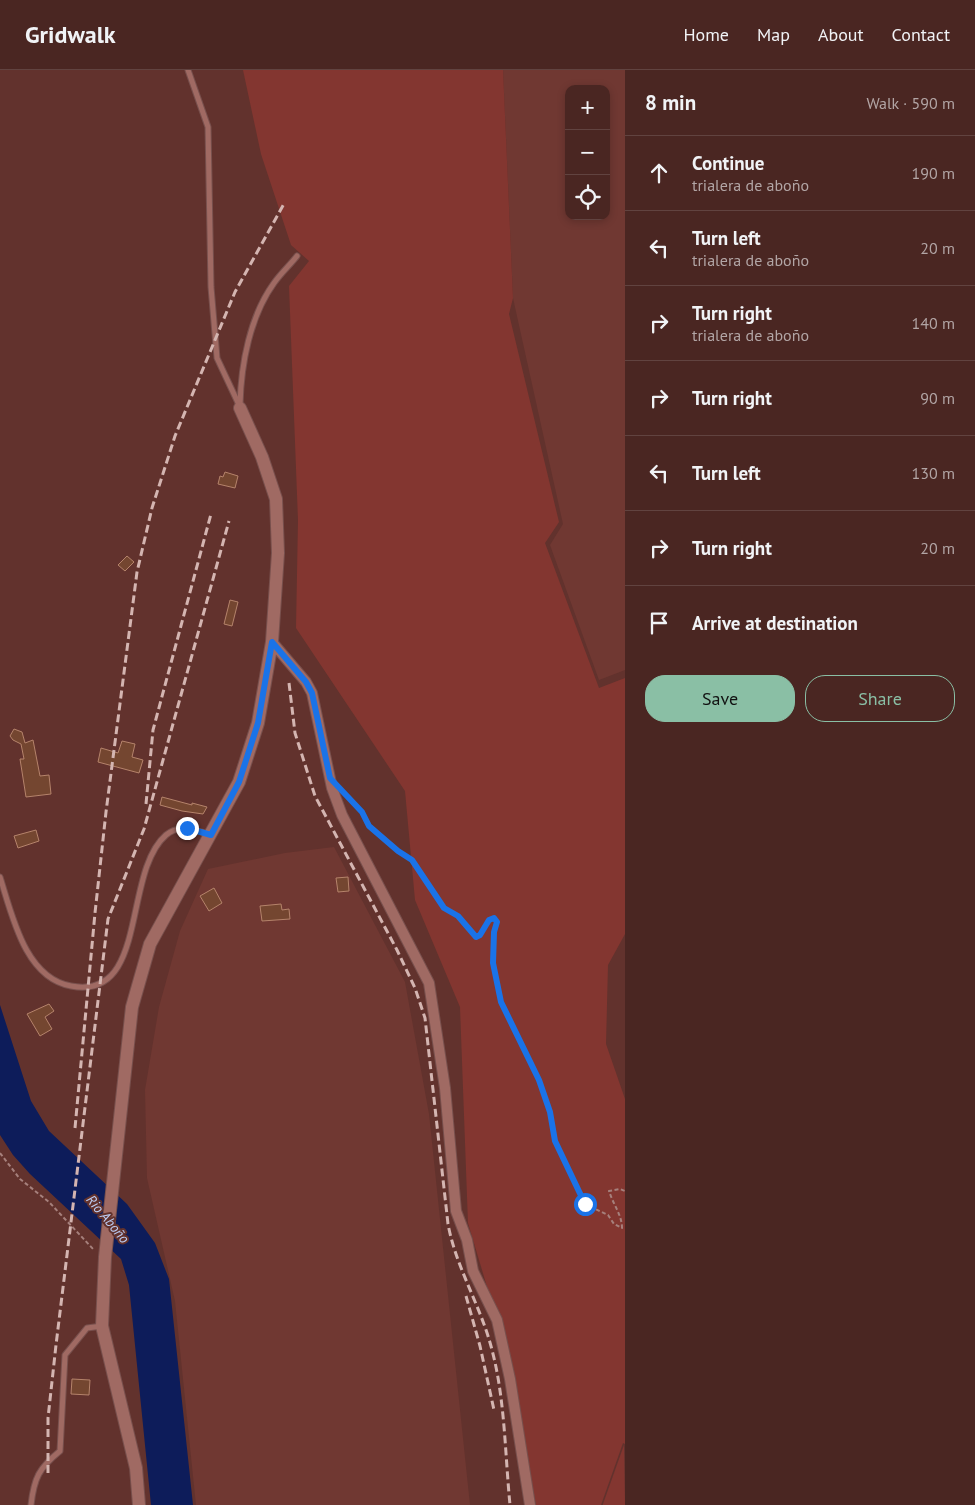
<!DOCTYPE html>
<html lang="en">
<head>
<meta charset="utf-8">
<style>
  :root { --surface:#4a2622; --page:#54322f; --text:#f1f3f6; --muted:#b2a5a5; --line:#614340; --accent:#8abfa5 }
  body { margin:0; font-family:"PT Sans",sans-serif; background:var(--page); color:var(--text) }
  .controls { position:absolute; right:15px; top:15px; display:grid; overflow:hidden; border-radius:10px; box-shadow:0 2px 8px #0003 }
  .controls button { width:45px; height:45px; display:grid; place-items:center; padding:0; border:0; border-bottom:1px solid var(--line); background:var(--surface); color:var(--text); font:25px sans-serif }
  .stop { position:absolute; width:15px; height:15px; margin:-11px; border:4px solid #1a73e8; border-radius:50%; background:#fff }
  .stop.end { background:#1a73e8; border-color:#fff; box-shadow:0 1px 5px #0008 }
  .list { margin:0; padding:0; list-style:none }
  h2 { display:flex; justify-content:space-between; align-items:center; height:65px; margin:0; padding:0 20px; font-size:21px }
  h2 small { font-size:16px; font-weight:400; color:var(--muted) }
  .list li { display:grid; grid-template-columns:32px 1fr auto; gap:15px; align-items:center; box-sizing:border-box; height:75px; padding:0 20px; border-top:1px solid var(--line) }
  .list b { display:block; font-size:19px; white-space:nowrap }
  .list p { margin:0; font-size:16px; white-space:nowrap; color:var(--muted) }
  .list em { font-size:16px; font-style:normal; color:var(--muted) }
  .actions { display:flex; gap:10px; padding:15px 20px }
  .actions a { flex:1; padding:11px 0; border:1px solid var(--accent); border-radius:20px; text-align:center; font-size:18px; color:var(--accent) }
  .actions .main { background:var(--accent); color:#111 }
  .icon { flex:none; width:28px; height:28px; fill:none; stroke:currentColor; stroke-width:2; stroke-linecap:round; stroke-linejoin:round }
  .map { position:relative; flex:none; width:625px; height:1435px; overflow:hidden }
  header { display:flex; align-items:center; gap:30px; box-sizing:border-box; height:70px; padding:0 25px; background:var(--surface); border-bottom:1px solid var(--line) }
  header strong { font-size:24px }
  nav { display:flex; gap:28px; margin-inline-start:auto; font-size:18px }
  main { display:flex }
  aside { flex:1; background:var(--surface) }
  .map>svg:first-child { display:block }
  .built { fill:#703832; fill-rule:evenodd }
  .green { fill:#833630 }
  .water { fill:#0d1c5a }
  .building { fill:#744630; stroke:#b5836b }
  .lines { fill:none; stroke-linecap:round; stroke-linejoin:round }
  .service-casing { stroke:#78504d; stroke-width:7 }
  .minor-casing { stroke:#78504d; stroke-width:12 }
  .tertiary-casing { stroke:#78504d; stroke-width:14 }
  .path { stroke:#a6807c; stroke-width:2; stroke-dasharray:4 2.5; stroke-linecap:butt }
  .service { stroke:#a06a63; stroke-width:5 }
  .minor { stroke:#a06a63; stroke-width:10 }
  .tertiary { stroke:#a06a63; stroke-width:12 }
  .rail { stroke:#d4b5b1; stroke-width:3; stroke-dasharray:8 4; stroke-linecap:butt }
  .route { stroke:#1a73e8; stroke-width:6 }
  .labels { text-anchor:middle; stroke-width:4; stroke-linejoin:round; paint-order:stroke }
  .water-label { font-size:14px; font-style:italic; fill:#bdcdf4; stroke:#62322d }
</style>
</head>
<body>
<header>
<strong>Gridwalk</strong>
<nav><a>Home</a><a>Map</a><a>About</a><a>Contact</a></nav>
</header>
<main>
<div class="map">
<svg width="625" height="1435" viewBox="0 0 625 1435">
  <rect width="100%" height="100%" fill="#62322d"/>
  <g class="built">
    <path d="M 503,0 L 625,0 L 625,600 L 599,610 L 550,475 L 563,454 L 513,228 ZM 569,19 L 606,19 L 606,146 L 569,146 Z"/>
    <polygon points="334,777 405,912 429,1044 470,1435 196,1435 175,1231 147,1108 145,1020 159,937 180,861 208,799 285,783"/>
  </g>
  <g class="green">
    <polygon points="243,0 503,0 513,228 509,244 559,452 545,473 599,618 625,608 625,864 608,895 606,974 625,1029 625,1374 623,1373 601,1435 536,1435 508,1287 468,1153 460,937 415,830 405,721 296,558 298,450 289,216 309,191 291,175 261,84"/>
    <polygon points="624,1375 625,1435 603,1435 603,1434"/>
  </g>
  <polygon class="water" points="0,935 31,1031 49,1061 127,1134 155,1173 169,1209 193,1435 151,1435 129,1215 121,1189 30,1104 13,1085 0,1065"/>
  <g class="building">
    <polygon points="225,402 238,406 235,418 218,414 220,406 223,407"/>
    <polygon points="127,486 134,492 125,501 118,495"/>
    <polygon points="230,530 238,532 232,556 224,554"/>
    <polygon points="14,659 22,662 25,673 33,670 40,706 49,705 51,724 26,727 20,689 24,689 21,674 13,670 10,666"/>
    <polygon points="122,671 135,674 132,687 143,690 139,703 98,692 101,678 118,683"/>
    <polygon points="162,727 192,735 192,733 207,737 203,744 182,741 160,735"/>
    <polygon points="36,760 39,771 18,778 14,766"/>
    <polygon points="348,807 349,821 338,822 336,808"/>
    <polygon points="214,818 222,833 209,841 200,826"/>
    <polygon points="281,834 282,840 289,839 290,849 262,851 260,836"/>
    <polygon points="49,934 54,941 45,947 52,959 40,966 27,944"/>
    <polygon points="72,1309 90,1310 89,1325 71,1324"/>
  </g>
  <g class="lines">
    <defs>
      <g id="service">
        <polyline points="188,0 208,57 211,217 217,288 240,337"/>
        <path d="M 240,335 C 241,294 250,246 274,213 C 281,203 290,195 297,186"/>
        <path d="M 0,807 C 12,845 25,908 71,916 C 149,931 122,803 166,765 C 179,754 193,760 209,764"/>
        <path d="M 31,1435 C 34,1408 39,1398 60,1381 L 65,1285 L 87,1258 L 102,1256"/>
      </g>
      <polyline id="minor" points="272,572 306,612 312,623 332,718 342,745 429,913 445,1018 456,1141 467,1170 473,1201 497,1250 510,1309 530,1435"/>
      <polyline id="tertiary" points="139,1435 136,1398 102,1256 105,1187 132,937 150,874 239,712 258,653 272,572 278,483 276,429 262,387 240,338"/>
    </defs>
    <use href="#service" class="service-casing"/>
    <use href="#minor" class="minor-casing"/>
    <use href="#tertiary" class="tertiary-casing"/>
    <g class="path">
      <path d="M 347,726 L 362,742 L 375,762 L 412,790 L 444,837 L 458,846 L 476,867 L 481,865 L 489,850 L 494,848 L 497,852 L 494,862 L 493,893 L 501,932 L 539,1010 L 550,1042 L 555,1071 L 585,1134 L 608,1145 L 614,1154 L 622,1158 C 622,1145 613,1134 609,1121 L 620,1119 L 625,1121"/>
      <polyline points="0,1083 20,1109 49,1132 94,1180"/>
    </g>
    <use href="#service" class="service"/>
    <use href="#minor" class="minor"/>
    <use href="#tertiary" class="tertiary"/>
    <g class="rail">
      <path d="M 289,613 L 295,663 L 315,726 L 397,880 L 415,918 L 425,948 L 448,1154 C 456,1198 481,1236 492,1280 C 505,1329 505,1384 510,1435"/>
      <polyline points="146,734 153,660 211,444"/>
      <polyline points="75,1058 95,843 106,742 137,502 152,438 175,366 235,222 285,132"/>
      <polyline points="466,1226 480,1276 494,1340"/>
      <polyline points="48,1403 48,1348 56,1275 108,849 144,759 229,451"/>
    </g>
  </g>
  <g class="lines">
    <polyline class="route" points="187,758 211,765 239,712 258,653 272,572 306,612 312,623 330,708 362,742 369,756 398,781 412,790 444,838 458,846 476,867 480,865 489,850 494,848 497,852 494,862 493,893 501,932 539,1010 550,1042 555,1071 585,1134"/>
  </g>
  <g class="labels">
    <g class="water-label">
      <text transform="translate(108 1149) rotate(50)" y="5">Rio Aboño</text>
    </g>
  </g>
</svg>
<div class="controls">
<button>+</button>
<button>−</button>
<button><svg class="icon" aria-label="locate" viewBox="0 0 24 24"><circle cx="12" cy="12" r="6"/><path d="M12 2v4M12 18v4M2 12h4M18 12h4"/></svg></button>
</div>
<div class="stop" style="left:585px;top:1134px"></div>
<div class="stop end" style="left:187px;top:758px"></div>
</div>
<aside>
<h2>8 min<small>Walk · 590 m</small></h2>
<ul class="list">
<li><svg class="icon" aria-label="ahead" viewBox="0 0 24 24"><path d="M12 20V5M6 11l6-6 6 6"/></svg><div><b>Continue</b><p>trialera de aboño</p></div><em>190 m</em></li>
<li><svg class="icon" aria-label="left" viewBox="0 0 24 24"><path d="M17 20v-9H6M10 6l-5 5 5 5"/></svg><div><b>Turn left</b><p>trialera de aboño</p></div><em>20 m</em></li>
<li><svg class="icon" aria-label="right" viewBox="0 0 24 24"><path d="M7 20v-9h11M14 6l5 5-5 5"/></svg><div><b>Turn right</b><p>trialera de aboño</p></div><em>140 m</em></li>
<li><svg class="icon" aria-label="right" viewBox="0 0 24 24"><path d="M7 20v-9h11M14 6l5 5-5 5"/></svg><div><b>Turn right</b></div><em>90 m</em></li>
<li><svg class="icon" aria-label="left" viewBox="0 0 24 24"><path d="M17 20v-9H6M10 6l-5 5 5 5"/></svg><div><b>Turn left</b></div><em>130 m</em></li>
<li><svg class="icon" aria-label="right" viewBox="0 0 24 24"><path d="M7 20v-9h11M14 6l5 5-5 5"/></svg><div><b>Turn right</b></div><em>20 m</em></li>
<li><svg class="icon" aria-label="arrive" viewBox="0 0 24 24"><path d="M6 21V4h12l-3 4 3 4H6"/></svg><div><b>Arrive at destination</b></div></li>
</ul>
<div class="actions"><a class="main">Save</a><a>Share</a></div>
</aside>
</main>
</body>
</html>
